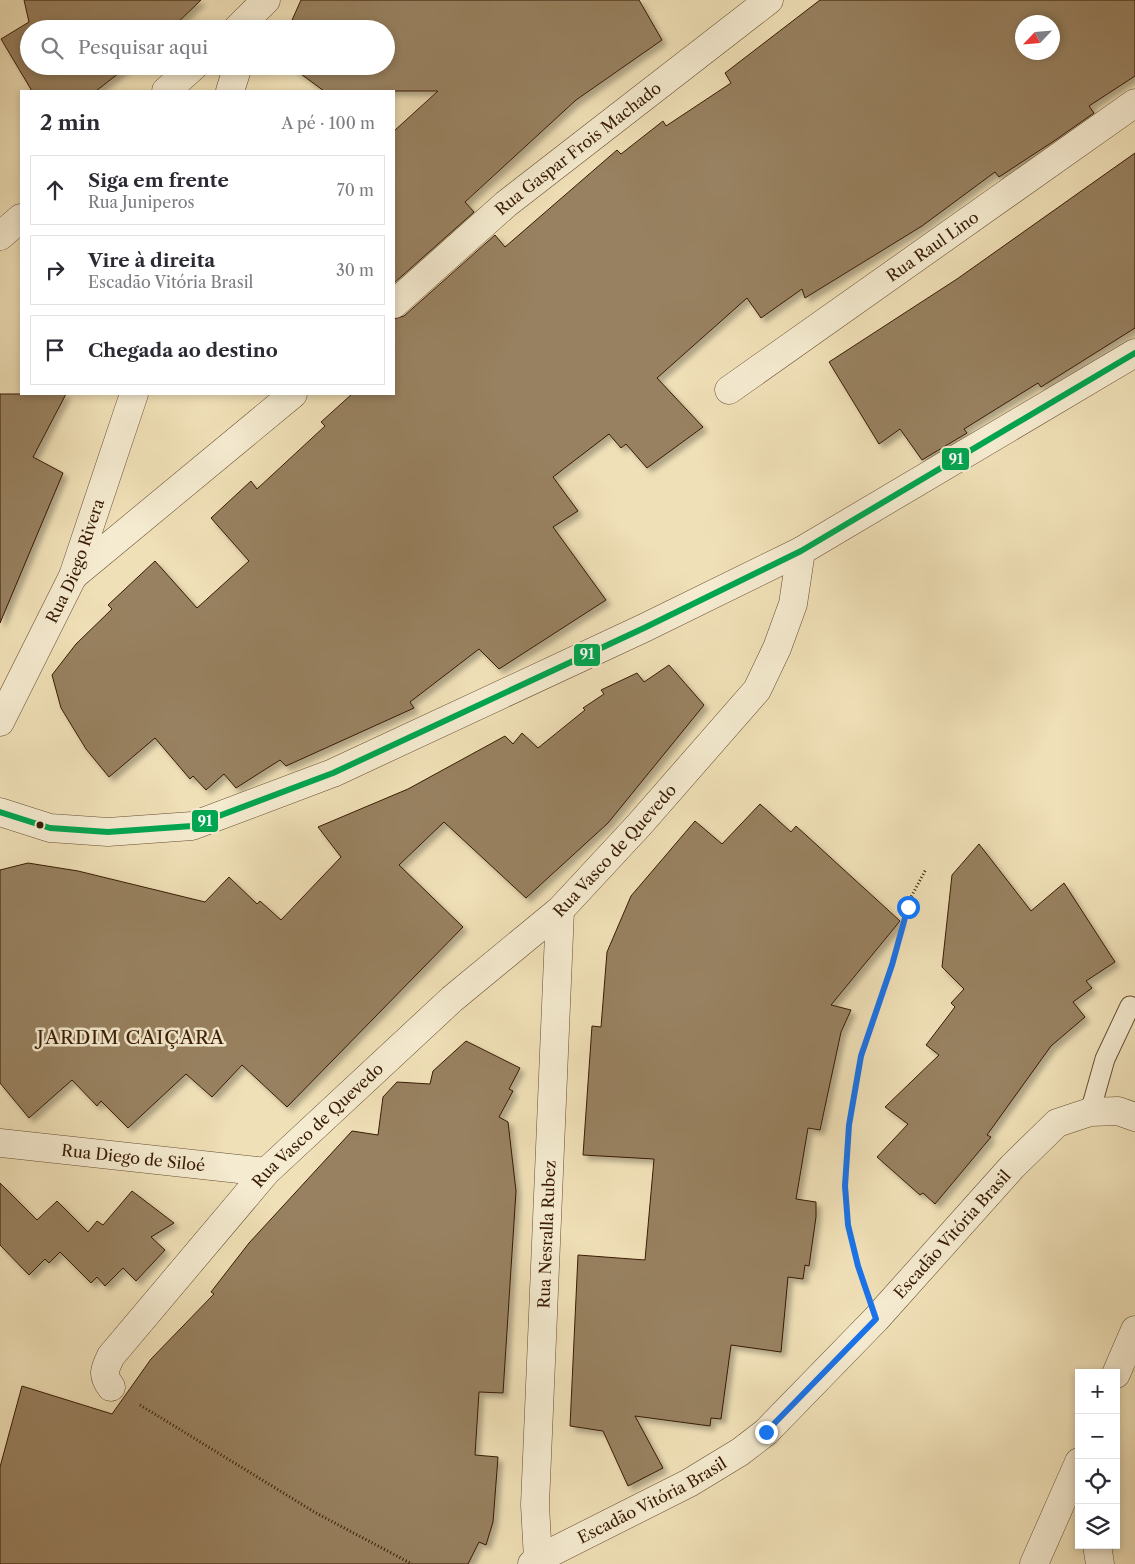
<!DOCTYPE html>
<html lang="pt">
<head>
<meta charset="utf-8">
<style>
  :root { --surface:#fff; --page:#f2f2f3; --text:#2b2b33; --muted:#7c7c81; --line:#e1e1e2 }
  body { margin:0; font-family:"Libre Caslon Text",serif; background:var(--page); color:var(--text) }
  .controls { position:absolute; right:15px; bottom:15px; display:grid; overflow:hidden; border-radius:0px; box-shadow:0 2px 8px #0003 }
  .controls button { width:45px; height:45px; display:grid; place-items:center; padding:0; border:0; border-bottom:1px solid var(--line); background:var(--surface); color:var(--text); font:25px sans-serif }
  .compass { position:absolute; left:1015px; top:15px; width:45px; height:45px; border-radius:50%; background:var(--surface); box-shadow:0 2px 8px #0003; rotate:244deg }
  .stop { position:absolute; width:15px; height:15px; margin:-11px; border:4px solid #1a73e8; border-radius:50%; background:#fff }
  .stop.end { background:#1a73e8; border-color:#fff; box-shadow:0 1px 5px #0008 }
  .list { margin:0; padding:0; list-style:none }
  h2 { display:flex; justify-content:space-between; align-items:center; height:65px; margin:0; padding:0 20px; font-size:21px }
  h2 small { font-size:16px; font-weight:400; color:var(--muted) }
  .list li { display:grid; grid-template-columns:32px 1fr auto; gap:15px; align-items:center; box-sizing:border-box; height:70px; margin:0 10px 10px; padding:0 10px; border:1px solid var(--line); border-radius:0px }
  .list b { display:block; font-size:19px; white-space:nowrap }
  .list p { margin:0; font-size:16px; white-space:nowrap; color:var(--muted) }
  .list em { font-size:16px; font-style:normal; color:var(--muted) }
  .icon { flex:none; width:28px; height:28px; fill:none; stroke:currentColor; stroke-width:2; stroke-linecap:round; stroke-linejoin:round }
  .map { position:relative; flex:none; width:1135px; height:1564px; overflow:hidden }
  .search { position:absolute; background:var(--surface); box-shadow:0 2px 8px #0003; left:20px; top:20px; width:375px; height:55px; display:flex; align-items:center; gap:12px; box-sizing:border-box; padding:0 18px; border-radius:28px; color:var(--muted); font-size:19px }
  .panel { position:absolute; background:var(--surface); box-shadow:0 2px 8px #0003; left:20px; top:90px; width:375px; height:305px; border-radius:0px }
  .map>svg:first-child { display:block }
  .building { fill:#988161; stroke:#381b03; fill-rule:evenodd; filter:url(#shadow) }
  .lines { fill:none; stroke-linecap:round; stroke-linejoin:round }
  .service-casing { stroke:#664c30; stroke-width:21 }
  .minor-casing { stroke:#664c30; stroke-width:29 }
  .path { stroke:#381b03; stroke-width:3; stroke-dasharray:1 2.5; stroke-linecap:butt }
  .service { stroke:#f5ebd0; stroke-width:19 }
  .minor { stroke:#f5ebd0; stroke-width:28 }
  .bus-1-casing { stroke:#f5ebd0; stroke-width:10 }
  .bus-1 { stroke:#00a651; stroke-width:6 }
  .route { stroke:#1a73e8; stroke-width:6 }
  .bus-dot { fill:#381b03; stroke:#f5ebd0; stroke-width:2 }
  .labels { text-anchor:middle; stroke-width:5; stroke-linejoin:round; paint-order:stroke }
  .street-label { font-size:16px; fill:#381b03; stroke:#f5ebd0 }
  .quarter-label { font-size:19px; letter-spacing:1px; fill:#381b03; stroke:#f5ebd0 }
  .line-badge { stroke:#f5ebd0; stroke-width:2 }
  .badge-label { font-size:14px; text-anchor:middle; font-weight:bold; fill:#fff }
</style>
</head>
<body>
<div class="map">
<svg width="1135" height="1564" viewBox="0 0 1135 1564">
  <defs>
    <filter id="shadow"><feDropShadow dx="4.5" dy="4.5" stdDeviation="2.5" flood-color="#0004"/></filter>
  </defs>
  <rect width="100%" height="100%" fill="#f0e0b7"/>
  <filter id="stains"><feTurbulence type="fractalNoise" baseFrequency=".004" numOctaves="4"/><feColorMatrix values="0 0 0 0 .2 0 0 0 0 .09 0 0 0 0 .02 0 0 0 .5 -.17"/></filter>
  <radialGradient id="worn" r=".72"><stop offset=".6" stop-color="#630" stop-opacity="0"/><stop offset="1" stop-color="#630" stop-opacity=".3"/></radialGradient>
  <g class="building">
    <polygon points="24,0 201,0 171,29 29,29 29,66 128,66 96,91 32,91 1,39 29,22"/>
    <polygon points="301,0 639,0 662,40 576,100 465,202 474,212 394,283 394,131 438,91 324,91 290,66 386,66 386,29 288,29"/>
    <path d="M 820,0 L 1135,0 L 1135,76 L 1089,106 L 1094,113 L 1054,141 L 999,177 L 995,172 L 922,226 L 805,298 L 802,289 L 761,318 L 747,298 L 657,378 L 703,427 L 647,468 L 626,444 L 621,448 L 609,434 L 553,477 L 578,511 L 553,527 L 606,600 L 499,669 L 479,649 L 410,702 L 414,708 L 286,766 L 280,760 L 236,788 L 224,774 L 206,790 L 193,776 L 190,779 L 155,738 L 109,777 L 86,749 L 61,708 L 52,675 L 76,644 L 112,609 L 108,605 L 155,561 L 197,608 L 249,561 L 211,518 L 251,481 L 257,489 L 325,426 L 321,422 L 352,394 L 394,394 L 394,319 L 404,316 L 495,235 L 505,247 L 617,150 L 621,154 L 663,121 L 666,126 L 731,83 L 725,73 ZM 1022,22 L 1052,22 L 1052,52 L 1022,52 Z"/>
    <polygon points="1135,153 1135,328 1041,387 1038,383 964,429 967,433 922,460 900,429 879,444 829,362 957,279"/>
    <polygon points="0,394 66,394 33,457 63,473 0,623"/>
    <polygon points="669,665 704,705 608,823 526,898 444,822 399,865 463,927 287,1107 242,1065 212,1097 186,1074 128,1128 101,1101 97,1106 72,1080 29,1118 0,1083 0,870 28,863 78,871 205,902 229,877 257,904 260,901 281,920 341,857 318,827 408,789 505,736 513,744 522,733 538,748 585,710 583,708 604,694 601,690 637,673 644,682"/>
    <polygon points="760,804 791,832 796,826 900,921 831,1005 851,1010 841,1032 820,1130 808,1128 796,1199 816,1202 816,1217 809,1266 805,1265 803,1279 788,1277 781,1352 731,1345 721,1419 711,1418 710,1426 635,1416 663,1468 628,1486 603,1431 570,1426 578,1255 645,1260 654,1159 583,1155 592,1026 601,1027 607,952 631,896 695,821 722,844"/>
    <polygon points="979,844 1031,911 1064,883 1115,962 1086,981 1092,988 1073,1002 1085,1017 1051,1046 987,1135 991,1137 935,1204 923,1193 920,1195 877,1157 908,1124 885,1107 939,1055 926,1045 955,1007 951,1003 964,989 942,967 952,875"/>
    <polygon points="466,1041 520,1068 509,1089 513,1091 499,1117 508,1122 516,1191 503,1393 479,1392 475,1455 498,1457 493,1522 486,1545 479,1542 468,1564 0,1564 0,1467 22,1386 112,1414 151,1359 214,1294 211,1292 249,1243 352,1131 378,1135 383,1097 397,1082 430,1084 433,1071"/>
    <polygon points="0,1183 37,1220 57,1201 88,1232 97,1221 103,1225 132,1191 174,1223 151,1237 165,1250 136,1281 123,1268 105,1286 97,1277 91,1283 60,1252 49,1263 45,1259 29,1275 0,1245"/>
  </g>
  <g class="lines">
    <defs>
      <polyline id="service" points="1090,1112 1105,1059 1130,1006"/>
      <g id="minor">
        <polyline points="237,29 266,0"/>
        <polyline points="166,91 194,66"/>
        <polyline points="230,91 238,66"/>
        <polyline points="0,236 21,218"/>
        <path id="s1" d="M 394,304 L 506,204 L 769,0"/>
        <path id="s2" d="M 729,390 L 1135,103"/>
        <polyline points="73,576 293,394"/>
        <path id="s3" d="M 0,722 L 73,576 L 134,394"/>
        <polyline points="0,812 50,828 108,832 192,826 333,773 644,628 801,551 1135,353"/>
        <path id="s4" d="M 0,1143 L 266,1172"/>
        <polyline points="1116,1374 1135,1330"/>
        <path id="s5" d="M 111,1387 C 102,1375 104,1370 111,1356 L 266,1172 L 452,999 L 560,910 L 639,825 L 757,690 L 777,648 L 793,604 L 801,551"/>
        <polyline points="1097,1545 1100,1564"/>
        <path id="s6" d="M 538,1559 L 535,1505 L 560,910"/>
        <path id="s7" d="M 532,1564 L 538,1559 L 689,1483 L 740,1452 L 766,1432 L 876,1319 L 1012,1167 L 1057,1123 L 1090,1112 L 1118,1111 L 1135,1117"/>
        <polyline points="1034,1564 1079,1462"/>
      </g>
    </defs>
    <use href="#service" class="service-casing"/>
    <use href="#minor" class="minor-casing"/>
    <g class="path">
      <polyline points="862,1281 848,1225 845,1186 849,1125 861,1056 892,965 910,899 926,869"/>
      <polyline points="140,1405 316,1513 412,1564"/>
    </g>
    <use href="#service" class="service"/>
    <use href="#minor" class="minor"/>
    <defs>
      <polyline id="bus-1" points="0,812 50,828 108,832 192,826 333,773 644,628 801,551 1135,353"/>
    </defs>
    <use href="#bus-1" class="bus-1-casing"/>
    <use href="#bus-1" class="bus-1"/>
  </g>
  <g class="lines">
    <polyline class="route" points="766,1432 876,1319 858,1266 848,1225 845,1186 849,1125 861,1056 892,965 908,907"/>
  </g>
  <circle class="bus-dot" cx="40" cy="825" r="4.5"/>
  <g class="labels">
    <g class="street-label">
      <text dy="6" stroke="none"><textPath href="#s1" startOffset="241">Rua Gaspar Frois Machado</textPath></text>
      <text dy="6" stroke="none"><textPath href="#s2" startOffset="249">Rua Raul Lino</textPath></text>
      <text dy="6" stroke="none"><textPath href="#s3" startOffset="178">Rua Diego Rivera</textPath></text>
      <text dy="6" stroke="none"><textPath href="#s5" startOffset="749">Rua Vasco de Quevedo</textPath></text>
      <text dy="6" stroke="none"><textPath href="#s5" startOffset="344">Rua Vasco de Quevedo</textPath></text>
      <text dy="6" stroke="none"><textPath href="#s4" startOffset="134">Rua Diego de Siloé</textPath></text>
      <text dy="6" stroke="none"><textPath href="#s7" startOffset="541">Escadão Vitória Brasil</textPath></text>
      <text dy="6" stroke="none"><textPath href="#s6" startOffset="325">Rua Nesralla Rubez</textPath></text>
      <text dy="6" stroke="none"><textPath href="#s7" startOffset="136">Escadão Vitória Brasil</textPath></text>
    </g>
    <g class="quarter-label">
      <text x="131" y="1044">JARDIM CAIÇARA</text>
    </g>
  </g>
  <g class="line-badge">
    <rect x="941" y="447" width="29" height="24" rx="5" fill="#00a651"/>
    <rect x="573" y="643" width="28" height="24" rx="5" fill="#00a651"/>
    <rect x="191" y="809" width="28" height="24" rx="5" fill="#00a651"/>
  </g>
  <g class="badge-label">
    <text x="956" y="464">91</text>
    <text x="587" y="659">91</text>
    <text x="205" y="826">91</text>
  </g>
  <rect width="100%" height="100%" filter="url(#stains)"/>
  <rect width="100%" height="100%" fill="url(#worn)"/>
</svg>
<div class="controls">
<button>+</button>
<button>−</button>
<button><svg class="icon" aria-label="locate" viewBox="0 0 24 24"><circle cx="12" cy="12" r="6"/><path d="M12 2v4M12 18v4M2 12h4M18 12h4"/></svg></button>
<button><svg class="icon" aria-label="layers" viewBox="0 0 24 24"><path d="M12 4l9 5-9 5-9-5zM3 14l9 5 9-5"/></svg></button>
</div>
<svg class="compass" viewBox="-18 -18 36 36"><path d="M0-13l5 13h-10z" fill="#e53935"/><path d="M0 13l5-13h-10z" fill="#7c7c81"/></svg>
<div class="stop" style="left:908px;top:907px"></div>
<div class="stop end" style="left:766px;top:1432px"></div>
<div class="search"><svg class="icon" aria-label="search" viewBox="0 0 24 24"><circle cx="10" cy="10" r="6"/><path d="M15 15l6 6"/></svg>Pesquisar aqui</div>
<section class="panel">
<h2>2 min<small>A pé · 100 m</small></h2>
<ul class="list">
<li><svg class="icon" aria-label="ahead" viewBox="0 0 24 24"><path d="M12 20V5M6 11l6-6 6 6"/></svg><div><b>Siga em frente</b><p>Rua Juniperos</p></div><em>70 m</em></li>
<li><svg class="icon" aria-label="right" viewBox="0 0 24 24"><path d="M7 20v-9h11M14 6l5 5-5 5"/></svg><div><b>Vire à direita</b><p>Escadão Vitória Brasil</p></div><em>30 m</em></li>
<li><svg class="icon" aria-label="arrive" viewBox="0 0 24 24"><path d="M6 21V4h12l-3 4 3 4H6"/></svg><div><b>Chegada ao destino</b></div></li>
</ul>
</section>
</div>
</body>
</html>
